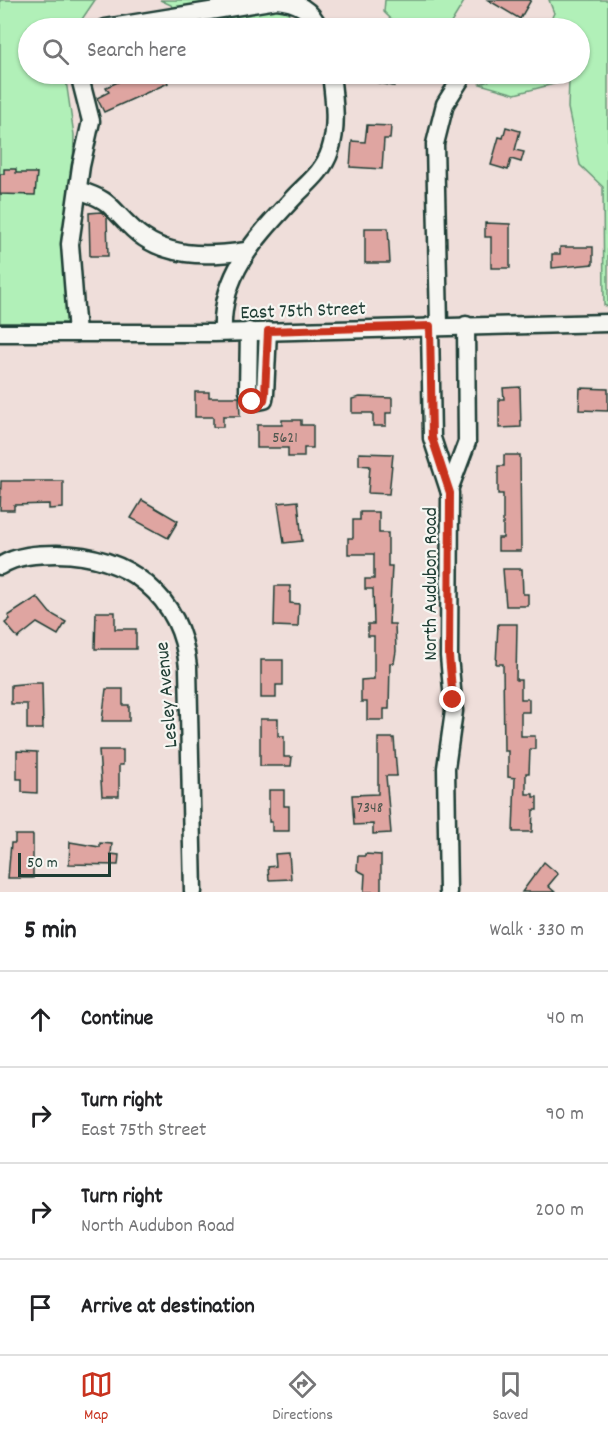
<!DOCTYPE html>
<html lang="en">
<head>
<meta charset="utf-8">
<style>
  :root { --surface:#fff; --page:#f2f2f2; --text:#202124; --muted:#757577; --line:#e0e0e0; --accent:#c8321e }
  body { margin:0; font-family:Dekko,sans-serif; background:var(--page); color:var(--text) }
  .scale { position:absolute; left:18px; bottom:15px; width:93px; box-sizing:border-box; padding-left:6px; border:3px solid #1f3d34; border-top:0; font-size:16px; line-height:21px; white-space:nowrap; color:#1f3d34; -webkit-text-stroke:4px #f6f6f2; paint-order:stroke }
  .stop { position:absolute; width:18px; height:18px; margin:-14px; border:4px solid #c8321e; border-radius:50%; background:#fff }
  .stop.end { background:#c8321e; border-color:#fff; box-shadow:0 2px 6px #0008 }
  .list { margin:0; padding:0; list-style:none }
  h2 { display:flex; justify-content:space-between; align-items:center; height:78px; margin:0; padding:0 24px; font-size:26px }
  h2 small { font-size:20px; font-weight:400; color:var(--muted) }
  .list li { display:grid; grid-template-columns:39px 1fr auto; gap:18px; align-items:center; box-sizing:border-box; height:96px; padding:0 24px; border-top:2px solid var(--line) }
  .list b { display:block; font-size:22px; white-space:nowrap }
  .list p { margin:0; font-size:20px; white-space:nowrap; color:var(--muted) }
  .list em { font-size:20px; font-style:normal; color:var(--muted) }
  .icon { flex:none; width:33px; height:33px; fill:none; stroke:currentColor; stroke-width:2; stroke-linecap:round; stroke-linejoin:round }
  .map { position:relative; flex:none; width:608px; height:892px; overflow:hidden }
  .search { position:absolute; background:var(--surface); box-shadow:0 2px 4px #0004; left:18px; right:18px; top:18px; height:66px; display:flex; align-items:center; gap:15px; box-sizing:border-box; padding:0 21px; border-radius:33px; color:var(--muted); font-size:22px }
  .sheet { height:462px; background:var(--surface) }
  nav { display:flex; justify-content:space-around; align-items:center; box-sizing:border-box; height:84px; border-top:2px solid var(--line); background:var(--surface); font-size:16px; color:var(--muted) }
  nav a { display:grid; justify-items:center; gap:3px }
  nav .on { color:var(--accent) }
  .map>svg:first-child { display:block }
  .green { fill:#b1f0b8; stroke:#689676; stroke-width:1.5 }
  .building { fill:#dfa5a1; stroke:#1f3d34; stroke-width:1.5 }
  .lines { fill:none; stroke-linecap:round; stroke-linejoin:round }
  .minor-casing { stroke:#1f3d34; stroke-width:21 }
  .minor { stroke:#f6f6f2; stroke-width:16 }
  .route { stroke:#c8321e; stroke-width:8 }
  .labels { text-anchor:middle; stroke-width:4.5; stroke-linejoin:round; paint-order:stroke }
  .number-label { font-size:16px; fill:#4f574f }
  .street-label { font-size:20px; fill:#1f3d34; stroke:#f6f6f2 }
</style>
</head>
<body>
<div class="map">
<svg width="608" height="892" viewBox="0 0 608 892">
  <rect width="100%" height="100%" fill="#efdeda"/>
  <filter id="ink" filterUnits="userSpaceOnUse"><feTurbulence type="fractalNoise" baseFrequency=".0167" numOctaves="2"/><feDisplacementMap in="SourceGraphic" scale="12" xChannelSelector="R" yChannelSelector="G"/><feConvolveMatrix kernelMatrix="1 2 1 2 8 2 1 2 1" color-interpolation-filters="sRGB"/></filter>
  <g filter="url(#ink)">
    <g class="green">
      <polygon points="0,0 95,0 76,28 28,28 28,74 65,74 74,135 69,323 0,323"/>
      <polygon points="160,0 304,0 278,24 248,28 187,28 171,5"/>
      <path d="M 385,0 L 465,0 L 448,28 C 419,29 404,34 384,12 Z"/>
      <polygon points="549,0 608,0 608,307 604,305 603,187 580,165 568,108 569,80 515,94 480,84 507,74 580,74 580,28 547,28 554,13"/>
    </g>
    <g class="building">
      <polygon points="488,0 531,0 520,19"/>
      <polygon points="124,74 164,74 168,83 104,112 97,98 109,92 106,87 118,82 116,77"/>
      <polygon points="356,74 397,74 394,86 356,78"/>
      <polygon points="367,125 391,126 390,139 384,139 382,169 350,167 352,141 365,142"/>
      <polygon points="506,127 520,131 515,150 524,152 521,162 511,159 508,170 491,165 499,137 503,138"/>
      <polygon points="4,169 16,169 16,173 37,173 35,195 0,194 0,174 4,174"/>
      <polygon points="101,212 107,217 108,256 90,256 89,213"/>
      <polygon points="485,223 510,224 510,268 491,268 491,237 485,237"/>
      <polygon points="365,228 388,228 390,263 365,263"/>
      <polygon points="560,247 593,247 593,264 552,268 552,254 560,254"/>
      <polygon points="520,387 521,427 499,428 499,399 504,399 503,388"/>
      <polygon points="580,388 608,389 608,411 579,410"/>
      <polygon points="195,392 209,392 209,397 239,397 240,416 223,416 223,427 213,427 213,417 195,417"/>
      <polygon points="360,397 392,398 392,413 386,413 386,426 373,426 373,413 352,413 352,399"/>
      <polygon points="282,420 301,420 301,425 313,425 313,448 304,448 304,457 288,457 288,448 257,448 257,425 282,425"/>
      <polygon points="359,453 393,454 389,494 368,493 370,466 359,465"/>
      <polygon points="504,455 520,455 521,551 498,551 498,538 503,538 503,494 498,494 498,466 504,466"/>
      <polygon points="1,481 63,481 63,508 49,509 49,504 14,505 14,510 0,510"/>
      <polygon points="142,500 178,521 168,538 131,518"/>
      <polygon points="298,501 302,541 284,543 278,503"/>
      <polygon points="360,512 379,512 379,533 388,533 388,566 392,566 389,624 395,624 396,651 394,663 390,663 389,709 384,709 384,720 367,720 367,702 361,702 361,680 374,679 374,636 368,636 368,624 374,624 373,589 365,589 365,579 374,579 374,554 348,554 348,538 353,538 353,520 360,520"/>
      <polygon points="503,569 522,569 523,594 528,594 528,606 506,606"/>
      <polygon points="275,586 290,586 290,603 299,604 298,627 274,626"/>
      <polygon points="37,597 50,613 66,622 58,635 37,623 18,638 5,623 10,619 8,616"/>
      <polygon points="96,612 115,612 115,629 136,629 136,649 95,649"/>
      <polygon points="498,624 517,624 516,680 521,680 521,699 529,699 529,712 521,712 521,736 535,736 535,749 530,749 529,773 526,773 526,794 533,794 533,797 537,797 537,810 533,810 532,832 513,832 515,778 508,777 508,751 504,751 503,664 496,664"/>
      <polygon points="261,660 283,660 283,685 276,685 276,698 261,698"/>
      <polygon points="32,683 42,683 43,729 27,729 27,704 11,704 11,685"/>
      <polygon points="106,689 123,689 123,705 129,705 129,721 102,721"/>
      <polygon points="260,719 278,719 278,736 284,736 284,757 292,757 291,766 260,766"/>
      <polygon points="378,738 394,738 397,776 386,776 391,833 373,834 373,824 354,825 352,795 378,794"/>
      <polygon points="99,750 123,750 123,765 119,765 119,796 102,796"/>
      <polygon points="17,751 37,752 37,793 22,792 22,779 17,779"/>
      <polygon points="269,790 284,790 284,806 289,806 289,831 272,831 272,822 269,822"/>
      <polygon points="15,835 33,835 33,878 8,878 11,843 15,843"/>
      <polygon points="70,842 100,847 100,843 112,844 111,854 119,855 118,865 69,864"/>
      <polygon points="289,853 291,879 269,880 268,867 276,866 275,854"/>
      <polygon points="365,854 381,855 381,892 364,892 365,874 357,870 358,856 365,856"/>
      <polygon points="544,862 558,874 548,886 555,892 522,892"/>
    </g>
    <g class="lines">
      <defs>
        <g id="minor">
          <path d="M 105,28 L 277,0 C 297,2 311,9 319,28"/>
          <path d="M 78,190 C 113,201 108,206 133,229 C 164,258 206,257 246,251"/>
          <polyline points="439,325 435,144 445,104 464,74"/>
          <polyline points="430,326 432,438 450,493 449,656 454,711 446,768 448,892"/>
          <polyline points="249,331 248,391 253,402 264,400 265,394 268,331"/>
          <path d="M 223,332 C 220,273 259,235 296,195 C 309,182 324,170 330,151 C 338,127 334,98 331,74"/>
          <polyline points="0,333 213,333 608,323"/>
          <polyline points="77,333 70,244 81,166 91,121 79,74"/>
          <polyline points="449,490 467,442 466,325"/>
          <path d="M 0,566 C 17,555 38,554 57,554 C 128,555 181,595 188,667 L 193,892"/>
        </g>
      </defs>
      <use href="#minor" class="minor-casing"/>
      <use href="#minor" class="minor"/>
    </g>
  </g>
  <g class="lines" filter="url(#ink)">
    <polyline class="route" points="252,402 264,400 265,394 268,331 430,326 432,438 450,493 449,656 453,700"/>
  </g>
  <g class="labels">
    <g class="number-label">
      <text x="285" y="442">5621</text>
      <text x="370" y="812">7348</text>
    </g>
    <g class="street-label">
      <text transform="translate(303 309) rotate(-2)" y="7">East 75th Street</text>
      <text transform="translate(429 584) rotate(-90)" y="7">North Audubon Road</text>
      <text transform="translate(165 695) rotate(-95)" y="7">Lesley Avenue</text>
    </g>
  </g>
</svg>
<div class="scale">50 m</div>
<div class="stop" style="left:252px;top:402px"></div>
<div class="stop end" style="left:453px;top:700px"></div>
<div class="search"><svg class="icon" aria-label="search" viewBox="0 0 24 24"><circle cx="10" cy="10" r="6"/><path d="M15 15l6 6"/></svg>Search here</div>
</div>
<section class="sheet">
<h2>5 min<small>Walk · 330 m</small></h2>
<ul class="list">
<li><svg class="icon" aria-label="ahead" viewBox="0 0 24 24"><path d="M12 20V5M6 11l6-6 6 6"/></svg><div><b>Continue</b></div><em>40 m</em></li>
<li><svg class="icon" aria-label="right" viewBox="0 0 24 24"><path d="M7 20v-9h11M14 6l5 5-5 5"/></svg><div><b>Turn right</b><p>East 75th Street</p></div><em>90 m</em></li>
<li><svg class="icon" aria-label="right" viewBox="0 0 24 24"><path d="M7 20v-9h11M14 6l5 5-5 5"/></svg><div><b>Turn right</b><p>North Audubon Road</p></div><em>200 m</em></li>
<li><svg class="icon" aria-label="arrive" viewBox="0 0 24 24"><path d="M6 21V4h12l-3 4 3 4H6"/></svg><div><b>Arrive at destination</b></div></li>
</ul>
</section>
<nav>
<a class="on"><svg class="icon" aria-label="map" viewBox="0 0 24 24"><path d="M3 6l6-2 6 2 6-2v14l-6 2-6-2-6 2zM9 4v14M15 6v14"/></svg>Map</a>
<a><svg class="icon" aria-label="directions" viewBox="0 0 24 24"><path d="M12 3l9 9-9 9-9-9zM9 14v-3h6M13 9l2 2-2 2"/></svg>Directions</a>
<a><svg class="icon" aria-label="saved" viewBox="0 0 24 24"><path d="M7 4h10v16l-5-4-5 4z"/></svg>Saved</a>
</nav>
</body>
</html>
